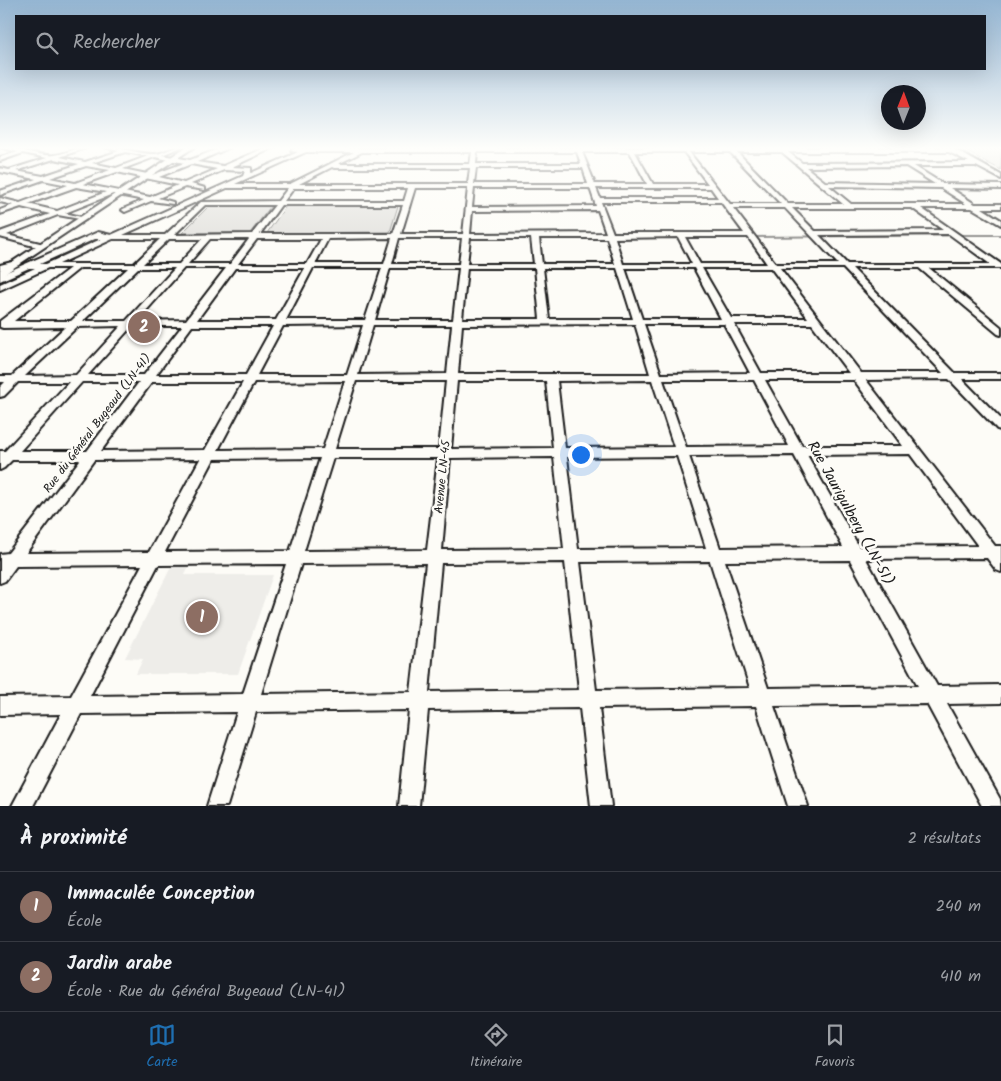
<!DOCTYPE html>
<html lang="fr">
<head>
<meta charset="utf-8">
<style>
  :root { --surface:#171b24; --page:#242831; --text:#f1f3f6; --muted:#9ea1a6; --line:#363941; --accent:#1f6fb2 }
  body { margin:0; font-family:Kalam,sans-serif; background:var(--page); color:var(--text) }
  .compass { position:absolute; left:881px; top:85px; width:45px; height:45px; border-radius:50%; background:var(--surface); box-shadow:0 5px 20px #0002; rotate:1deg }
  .you { position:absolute; left:580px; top:454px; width:18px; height:18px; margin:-12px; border:4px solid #fff; border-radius:50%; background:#1a73e8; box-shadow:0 0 0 8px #1a73e833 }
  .badge { display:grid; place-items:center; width:32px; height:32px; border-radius:50%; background:var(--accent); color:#fff; font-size:16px; font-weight:700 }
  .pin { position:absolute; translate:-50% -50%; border:2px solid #fff; box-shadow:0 1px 5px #0006 }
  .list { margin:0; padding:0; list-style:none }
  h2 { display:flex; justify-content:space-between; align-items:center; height:65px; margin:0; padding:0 20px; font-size:21px }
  h2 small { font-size:16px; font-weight:400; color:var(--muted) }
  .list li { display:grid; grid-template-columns:32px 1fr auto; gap:15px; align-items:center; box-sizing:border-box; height:70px; padding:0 20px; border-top:1px solid var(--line) }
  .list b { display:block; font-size:19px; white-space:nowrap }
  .list p { margin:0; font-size:16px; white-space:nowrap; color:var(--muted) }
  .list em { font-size:16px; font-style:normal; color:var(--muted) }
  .icon { flex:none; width:28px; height:28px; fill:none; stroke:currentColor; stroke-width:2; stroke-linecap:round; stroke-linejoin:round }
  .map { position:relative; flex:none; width:1001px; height:806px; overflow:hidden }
  .search { position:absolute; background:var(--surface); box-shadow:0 5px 20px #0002; left:15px; right:15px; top:15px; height:55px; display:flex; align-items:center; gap:12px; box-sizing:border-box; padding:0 18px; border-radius:0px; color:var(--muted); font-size:19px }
  .sheet { height:205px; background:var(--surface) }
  nav { display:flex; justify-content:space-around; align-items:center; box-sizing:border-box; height:70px; border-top:1px solid var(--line); background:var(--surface); font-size:14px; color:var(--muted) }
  nav a { display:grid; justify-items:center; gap:2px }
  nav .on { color:var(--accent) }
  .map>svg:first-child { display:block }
  .built { fill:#eeede9 }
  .green { fill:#e0dfdb; stroke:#7e7e7c }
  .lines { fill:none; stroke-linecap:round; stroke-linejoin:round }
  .stream { stroke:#797876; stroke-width:2 }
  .minor-casing { stroke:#1c1c1c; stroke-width:4 }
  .major-casing { stroke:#1c1c1c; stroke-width:4 }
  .minor { fill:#fdfcf7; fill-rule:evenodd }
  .major { fill:#fdfcf7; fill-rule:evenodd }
  .labels { text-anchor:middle; stroke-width:5; stroke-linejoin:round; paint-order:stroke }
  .street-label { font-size:12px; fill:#1c1c1c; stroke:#fdfcf7 }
  .near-street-label { font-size:15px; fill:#1c1c1c; stroke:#fdfcf7 }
</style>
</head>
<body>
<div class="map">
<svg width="1001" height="806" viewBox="0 0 1001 806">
  <rect width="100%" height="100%" fill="#fdfcf7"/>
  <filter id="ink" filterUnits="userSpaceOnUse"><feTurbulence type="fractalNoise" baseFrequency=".02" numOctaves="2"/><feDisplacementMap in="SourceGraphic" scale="10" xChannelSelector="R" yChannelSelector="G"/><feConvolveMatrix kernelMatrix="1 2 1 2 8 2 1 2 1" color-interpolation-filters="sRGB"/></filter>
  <g filter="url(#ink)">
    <polygon class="built" points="171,567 188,567 185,575 273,575 238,674 136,674 143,659 125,658"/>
    <g class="green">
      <polygon points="1001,147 1001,170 958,147"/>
      <polygon points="209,206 271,206 250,233 182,233"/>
      <polygon points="286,206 398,206 390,232 267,233"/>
    </g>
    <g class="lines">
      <g class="stream">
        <polyline points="957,235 1001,235"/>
        <polyline points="755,237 951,235"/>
      </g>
      <defs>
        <g id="minor">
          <path d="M 0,147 C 16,147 42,157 54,155 C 66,154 76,147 88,147 L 60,157 L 85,162 L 119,151 L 105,147 C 121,147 138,154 154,154 C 163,154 171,147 181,147 L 162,155 L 190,160 L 223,147 L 231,147 L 197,162 L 223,166 L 267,147 L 275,147 L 232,167 L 251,168 L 251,173 L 298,152 L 291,151 L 293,148 L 950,147 L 1001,175 L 1001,179 L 976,166 L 914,166 L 943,184 L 1001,185 L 1001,189 L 950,188 L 975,204 L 1001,204 L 1001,208 L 982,208 L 1001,220 L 1001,225 L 972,208 L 921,208 L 1001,264 L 1001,268 L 929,268 L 1001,327 L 1001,335 L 998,334 L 919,268 L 852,268 L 955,373 L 1001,373 L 1001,379 L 962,379 L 1001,419 L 1001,430 L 997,429 L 949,379 L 866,380 L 995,546 L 1001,546 L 1001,572 L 996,570 L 987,558 L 866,559 L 937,686 L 1001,685 L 1001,703 L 947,704 L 1000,799 L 1001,806 L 982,806 L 927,704 L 774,706 L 808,806 L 788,806 L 756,706 L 599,708 L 611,806 L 591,806 L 580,708 L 428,710 L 419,806 L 399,806 L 409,710 L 256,712 L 227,806 L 207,806 L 237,712 L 81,714 L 33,806 L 12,806 L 61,714 L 0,715 L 0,697 L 71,696 L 142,565 L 16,566 L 5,581 L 0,583 L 0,554 L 8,553 L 80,460 L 12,460 L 4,468 L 0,470 L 0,451 L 5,451 L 69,382 L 18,382 L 4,396 L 0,397 L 0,387 L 5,382 L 0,382 L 0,376 L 12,376 L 65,327 L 3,328 L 0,327 L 0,321 L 70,268 L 48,268 L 0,290 L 0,284 L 35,268 L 29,268 L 0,281 L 0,275 L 98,232 L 111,235 L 243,176 L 245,171 L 224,170 L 191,184 L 205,188 L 205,190 L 185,187 L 158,198 L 173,202 L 173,204 L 151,201 L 125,212 L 122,210 L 123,209 L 144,200 L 113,194 L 65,213 L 85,218 L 85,220 L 58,215 L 7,235 L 44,244 L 45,246 L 41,248 L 0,237 L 0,232 L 50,214 L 21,207 L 0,214 L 0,210 L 13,205 L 0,202 L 0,198 L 20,203 L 68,185 L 43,180 L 0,195 L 0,191 L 36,179 L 0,172 L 0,168 L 9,170 L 47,158 L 23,153 L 0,161 L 0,157 L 18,152 ZM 125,152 L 148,156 L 116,168 L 92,163 ZM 306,152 L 354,152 L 290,184 L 235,184 ZM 362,152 L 472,152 L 470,164 L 338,164 ZM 477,152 L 577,152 L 581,164 L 476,164 ZM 582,152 L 630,152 L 647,184 L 595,184 ZM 635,152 L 684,152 L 708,184 L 653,184 ZM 689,152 L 730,152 L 781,204 L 730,204 ZM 737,152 L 782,152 L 843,204 L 788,204 ZM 788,152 L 949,152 L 969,162 L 802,163 ZM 155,157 L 184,163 L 152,175 L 123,169 ZM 54,159 L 79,164 L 43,176 L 16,171 ZM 191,164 L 217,169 L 184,183 L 159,177 ZM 86,166 L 110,170 L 75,183 L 50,178 ZM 906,166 L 935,184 L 825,182 L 806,167 ZM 332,167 L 334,168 L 470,168 L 468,184 L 299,184 ZM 476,168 L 583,168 L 588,184 L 474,184 ZM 117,172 L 178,185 L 150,197 L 83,184 ZM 829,186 L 941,188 L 966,204 L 851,204 ZM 76,187 L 106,192 L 57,211 L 28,204 ZM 227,188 L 288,188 L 278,201 L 201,202 L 165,235 L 123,235 ZM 294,188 L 408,188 L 404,201 L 284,201 ZM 415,188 L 468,188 L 463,234 L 401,234 ZM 474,188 L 590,188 L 596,206 L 472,207 ZM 596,188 L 711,188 L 718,198 L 600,198 ZM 601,202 L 721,202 L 744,233 L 613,233 ZM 205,205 L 275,205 L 252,234 L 174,235 ZM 281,205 L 403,205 L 393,234 L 260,234 ZM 733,208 L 785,208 L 838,264 L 776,264 ZM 792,208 L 912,208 L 943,230 L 815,231 ZM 598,210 L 606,233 L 470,234 L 472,211 ZM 949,234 L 990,264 L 847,264 L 819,235 ZM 678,237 L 692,264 L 623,264 L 615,238 ZM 685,237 L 748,237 L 767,264 L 700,264 ZM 392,238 L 384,264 L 315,264 L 328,239 ZM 399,238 L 462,238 L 459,264 L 392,264 ZM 470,238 L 531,238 L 534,264 L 467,264 ZM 539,238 L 607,238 L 615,264 L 542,264 ZM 95,239 L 101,239 L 46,264 L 40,264 ZM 113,239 L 160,239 L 134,264 L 59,264 ZM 169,239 L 202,239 L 179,264 L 143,264 ZM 210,239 L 249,239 L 230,264 L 188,264 ZM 257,239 L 321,239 L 307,264 L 238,264 ZM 80,268 L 128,268 L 71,321 L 14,321 ZM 138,268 L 175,268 L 126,321 L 83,321 ZM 184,268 L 226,268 L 186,320 L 137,321 ZM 235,268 L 305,268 L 276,320 L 197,320 ZM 313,268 L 382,268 L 365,320 L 286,320 ZM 390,268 L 459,268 L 453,320 L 375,320 ZM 467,268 L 535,268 L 540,319 L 462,319 ZM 543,268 L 617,268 L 633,319 L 549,319 ZM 625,268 L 694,268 L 721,319 L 642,319 ZM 702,268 L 771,268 L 808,318 L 731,318 ZM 780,268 L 843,268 L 943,373 L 861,373 ZM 635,324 L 650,374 L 458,374 L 462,325 ZM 644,324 L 724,324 L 750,373 L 661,374 ZM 734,324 L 812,324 L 849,373 L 761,373 ZM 363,325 L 347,375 L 257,375 L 283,326 ZM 373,325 L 452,325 L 447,374 L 358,375 ZM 121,326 L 76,375 L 25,376 L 77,327 ZM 132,326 L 182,326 L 144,375 L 88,375 ZM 192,326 L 273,326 L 246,375 L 156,375 ZM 652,380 L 674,447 L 565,448 L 557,381 ZM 663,380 L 754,380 L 789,446 L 686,447 ZM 765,380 L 854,380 L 903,446 L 802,446 ZM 345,381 L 323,449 L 218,450 L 254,382 ZM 356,381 L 446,381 L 439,449 L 335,449 ZM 457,381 L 546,381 L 553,448 L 451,449 ZM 82,382 L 139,382 L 87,451 L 20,451 ZM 152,382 L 243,382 L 205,450 L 101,451 ZM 910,454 L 978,546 L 859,547 L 807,455 ZM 794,455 L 843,547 L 720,548 L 689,456 ZM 677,456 L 706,548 L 578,549 L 567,457 ZM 554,457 L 564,549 L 442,550 L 450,458 ZM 320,458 L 290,551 L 165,552 L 214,459 ZM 333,458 L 438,458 L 427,550 L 304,551 ZM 200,459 L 149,552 L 26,553 L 94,460 ZM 850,560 L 918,686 L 768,688 L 725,561 ZM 710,561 L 750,688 L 596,690 L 580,562 ZM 565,562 L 579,690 L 429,692 L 441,563 ZM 426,563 L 411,692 L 261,694 L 301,564 ZM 286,564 L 243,694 L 90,696 L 158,565 Z"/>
          <polygon points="16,261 20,263 19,265 0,270 0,265"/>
        </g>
        <polygon id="major" points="186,147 194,147 0,277 0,270"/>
      </defs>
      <use href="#minor" class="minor-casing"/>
      <use href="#major" class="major-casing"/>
      <use href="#minor" class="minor"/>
      <use href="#major" class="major"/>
    </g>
  </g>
  <linearGradient id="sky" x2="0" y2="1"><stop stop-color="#94b5d2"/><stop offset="0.57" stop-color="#fefefb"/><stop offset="1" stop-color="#fefefb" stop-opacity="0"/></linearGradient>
  <rect width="1001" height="260" fill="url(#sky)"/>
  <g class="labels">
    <g class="street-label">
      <text transform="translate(97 423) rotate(-53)" y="4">Rue du Général Bugeaud (LN-41)</text>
      <text transform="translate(442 477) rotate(-84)" y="4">Avenue LN-45</text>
    </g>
    <g class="near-street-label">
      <text transform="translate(851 513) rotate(61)" y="5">Rue Jaurigulbery (LN-51)</text>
    </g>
  </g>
</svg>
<svg class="compass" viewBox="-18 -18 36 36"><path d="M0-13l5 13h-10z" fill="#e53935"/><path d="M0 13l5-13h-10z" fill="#9ea1a6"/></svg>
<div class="you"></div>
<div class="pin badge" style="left:202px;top:617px;background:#8d6e63">1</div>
<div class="pin badge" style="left:144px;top:327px;background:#8d6e63">2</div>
<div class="search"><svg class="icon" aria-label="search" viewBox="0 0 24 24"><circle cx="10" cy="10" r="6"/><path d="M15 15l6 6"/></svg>Rechercher</div>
</div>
<section class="sheet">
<h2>À proximité<small>2 résultats</small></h2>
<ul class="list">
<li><span class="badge" style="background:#8d6e63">1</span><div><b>Immaculée Conception</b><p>École</p></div><em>240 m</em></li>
<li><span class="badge" style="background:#8d6e63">2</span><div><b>Jardin arabe</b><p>École · Rue du Général Bugeaud (LN-41)</p></div><em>410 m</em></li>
</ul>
</section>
<nav>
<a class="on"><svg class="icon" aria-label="map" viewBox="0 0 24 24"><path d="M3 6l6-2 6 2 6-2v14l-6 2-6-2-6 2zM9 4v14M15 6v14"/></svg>Carte</a>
<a><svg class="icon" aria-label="directions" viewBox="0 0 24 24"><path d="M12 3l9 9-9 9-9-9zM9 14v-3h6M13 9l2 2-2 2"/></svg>Itinéraire</a>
<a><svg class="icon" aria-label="saved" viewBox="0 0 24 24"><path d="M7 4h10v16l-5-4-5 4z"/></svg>Favoris</a>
</nav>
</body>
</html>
